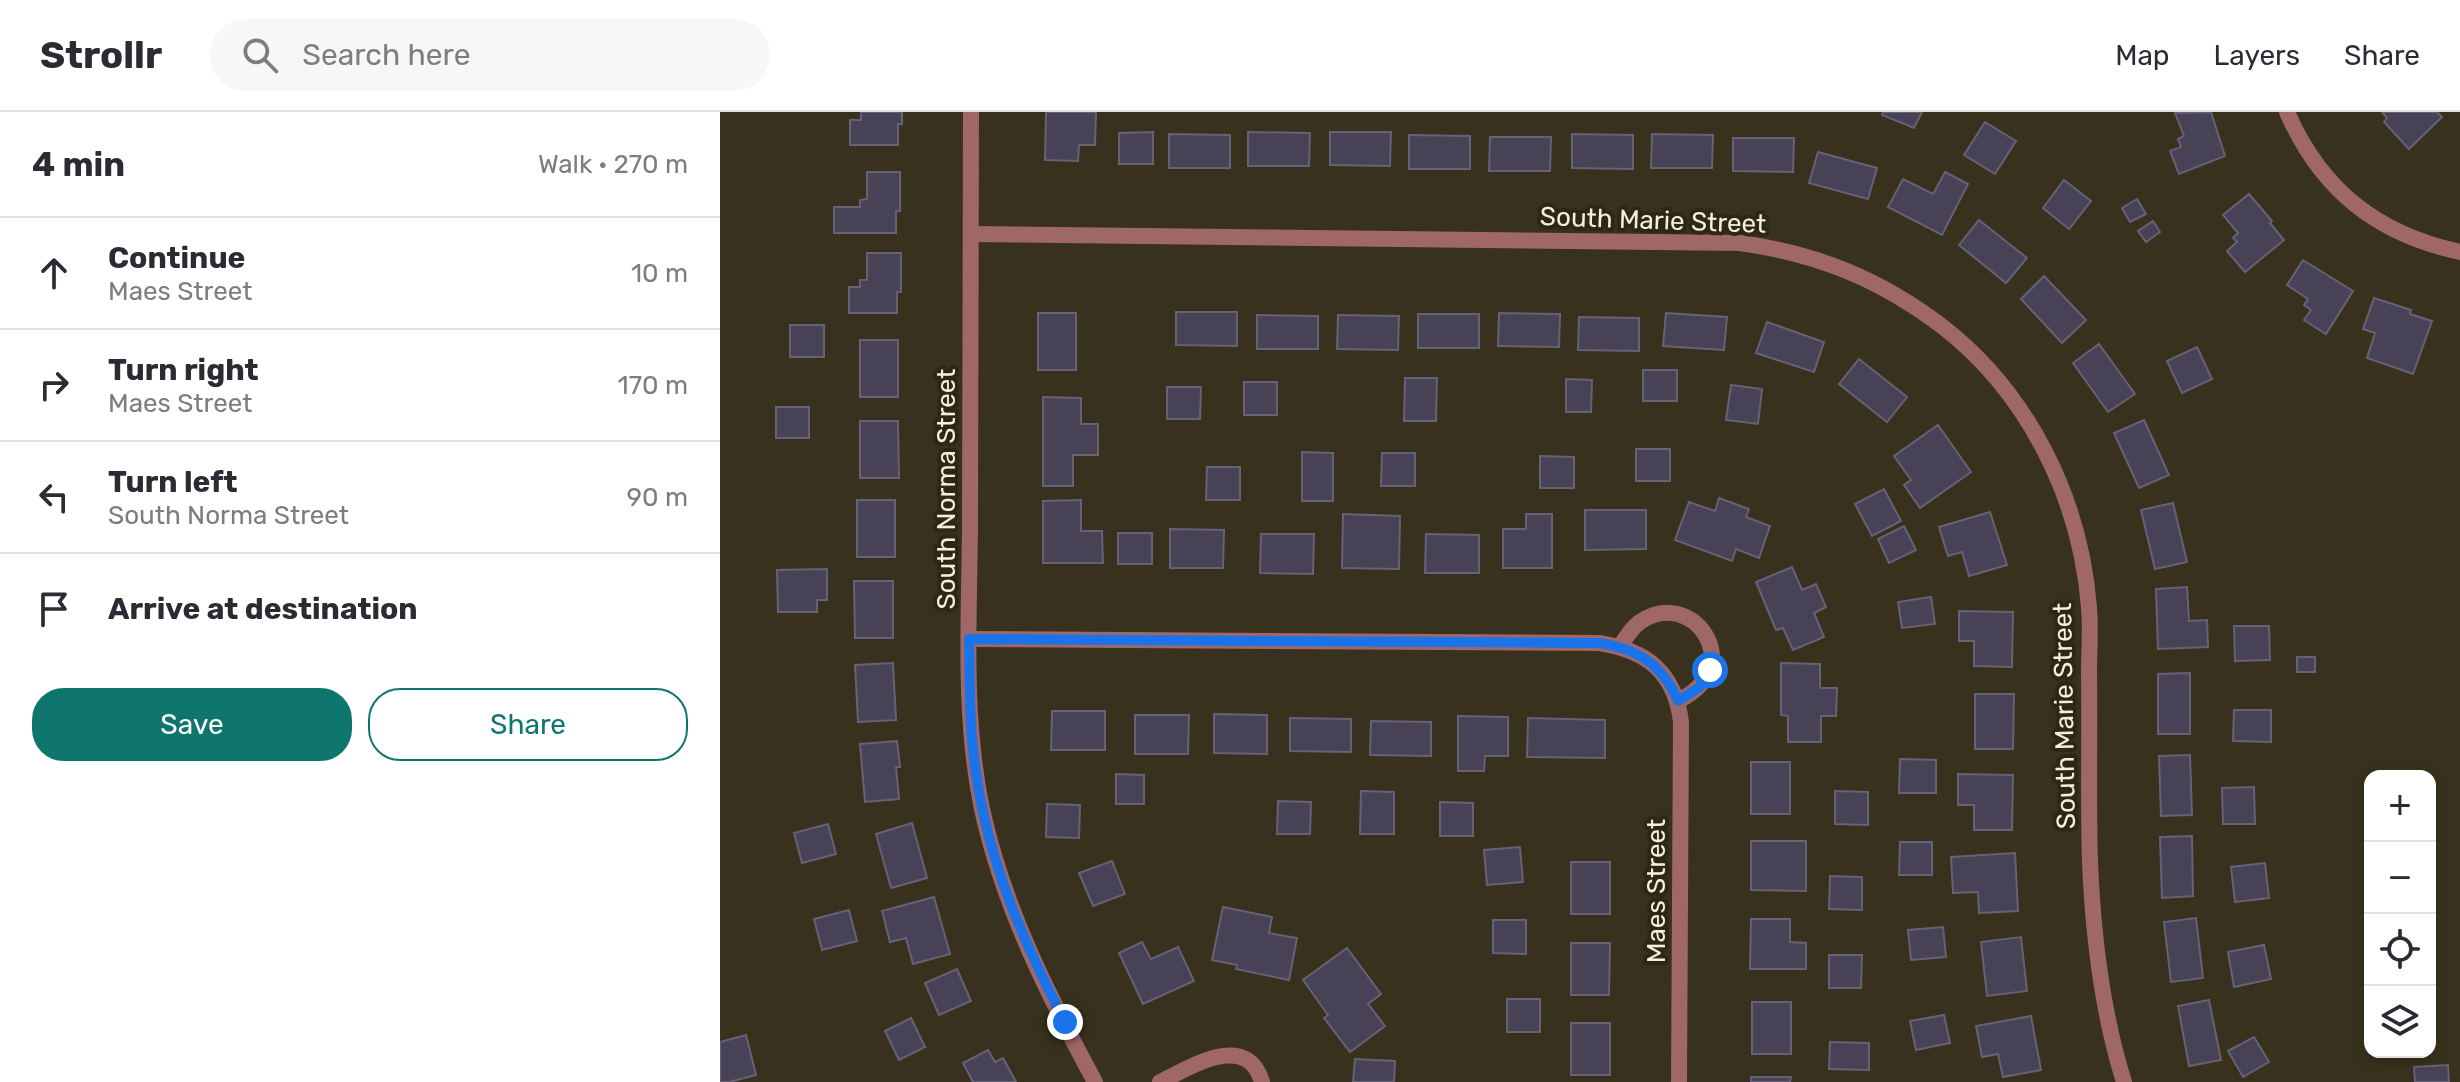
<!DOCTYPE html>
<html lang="en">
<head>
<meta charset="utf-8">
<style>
  :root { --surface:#fff; --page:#f7f7f7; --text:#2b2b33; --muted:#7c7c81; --line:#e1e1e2; --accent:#0f766e }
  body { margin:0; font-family:Rubik,sans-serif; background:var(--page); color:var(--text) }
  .controls { position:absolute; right:24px; bottom:24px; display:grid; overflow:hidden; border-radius:16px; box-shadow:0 4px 12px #0003 }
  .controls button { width:72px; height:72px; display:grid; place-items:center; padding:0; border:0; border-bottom:2px solid var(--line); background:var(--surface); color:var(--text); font:40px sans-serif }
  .stop { position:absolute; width:24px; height:24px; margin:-18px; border:6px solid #1a73e8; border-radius:50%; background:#fff }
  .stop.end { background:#1a73e8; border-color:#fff; box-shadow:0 2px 8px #0008 }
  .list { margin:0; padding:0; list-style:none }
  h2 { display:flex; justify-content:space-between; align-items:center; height:104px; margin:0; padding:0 32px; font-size:34px }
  h2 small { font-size:26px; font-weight:400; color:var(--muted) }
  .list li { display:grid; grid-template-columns:52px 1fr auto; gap:24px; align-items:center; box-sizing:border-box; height:112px; padding:0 32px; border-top:2px solid var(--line) }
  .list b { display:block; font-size:30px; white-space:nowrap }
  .list p { margin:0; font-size:26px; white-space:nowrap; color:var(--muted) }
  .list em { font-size:26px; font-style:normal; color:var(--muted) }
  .actions { display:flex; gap:16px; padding:24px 32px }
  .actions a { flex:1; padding:18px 0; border:2px solid var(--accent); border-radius:32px; text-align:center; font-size:28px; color:var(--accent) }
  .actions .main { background:var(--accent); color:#fff }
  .icon { flex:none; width:44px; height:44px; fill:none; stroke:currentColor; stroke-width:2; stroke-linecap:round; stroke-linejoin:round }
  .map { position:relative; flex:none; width:1740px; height:970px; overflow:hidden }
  header { display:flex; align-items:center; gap:48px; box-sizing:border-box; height:112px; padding:0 40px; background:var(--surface); border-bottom:2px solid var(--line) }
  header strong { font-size:38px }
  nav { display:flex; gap:44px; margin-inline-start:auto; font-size:28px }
  .search { width:560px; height:72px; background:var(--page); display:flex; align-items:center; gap:20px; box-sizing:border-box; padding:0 28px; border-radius:44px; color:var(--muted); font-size:30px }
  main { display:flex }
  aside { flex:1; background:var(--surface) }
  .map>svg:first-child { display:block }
  .building { fill:#484257; stroke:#676176; stroke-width:2 }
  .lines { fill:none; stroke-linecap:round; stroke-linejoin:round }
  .street { stroke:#9f6767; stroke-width:16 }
  .route { stroke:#1a73e8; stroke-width:10 }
  .labels { text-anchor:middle; stroke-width:8; stroke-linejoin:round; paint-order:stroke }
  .street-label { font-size:26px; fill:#f4efe3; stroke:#2e2713 }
</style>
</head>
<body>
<header>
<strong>Strollr</strong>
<div class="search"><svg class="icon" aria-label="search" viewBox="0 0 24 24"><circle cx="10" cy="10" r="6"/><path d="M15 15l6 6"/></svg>Search here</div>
<nav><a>Map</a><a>Layers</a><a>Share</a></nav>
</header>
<main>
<aside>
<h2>4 min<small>Walk · 270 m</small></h2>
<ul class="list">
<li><svg class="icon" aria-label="ahead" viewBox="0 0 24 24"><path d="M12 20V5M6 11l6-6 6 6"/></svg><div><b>Continue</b><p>Maes Street</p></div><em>10 m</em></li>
<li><svg class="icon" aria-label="right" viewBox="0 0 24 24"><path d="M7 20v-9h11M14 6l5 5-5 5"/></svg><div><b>Turn right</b><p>Maes Street</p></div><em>170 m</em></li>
<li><svg class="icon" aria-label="left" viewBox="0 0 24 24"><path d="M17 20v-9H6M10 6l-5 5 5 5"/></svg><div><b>Turn left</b><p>South Norma Street</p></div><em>90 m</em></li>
<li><svg class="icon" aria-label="arrive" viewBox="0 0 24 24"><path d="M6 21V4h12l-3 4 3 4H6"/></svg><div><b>Arrive at destination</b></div></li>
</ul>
<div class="actions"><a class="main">Save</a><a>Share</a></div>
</aside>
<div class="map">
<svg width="1740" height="970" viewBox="0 0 1740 970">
  <rect width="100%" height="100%" fill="#38311d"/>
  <g class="building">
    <polygon points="141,0 182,0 182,12 178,12 178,33 130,33 130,8 141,8"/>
    <polygon points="326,0 376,0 375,33 359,33 358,49 325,48"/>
    <polygon points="1163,0 1202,0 1194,16 1162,3"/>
    <polygon points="1491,0 1505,44 1459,62 1450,39 1461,35 1458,27 1464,24 1455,1"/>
    <polygon points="1662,0 1717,0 1722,5 1689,37 1664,10 1667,6"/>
    <polygon points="1265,10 1296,29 1275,62 1244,43"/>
    <polygon points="433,20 433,52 399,52 399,21"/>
    <polygon points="528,20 590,21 589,54 528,54"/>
    <polygon points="610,20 671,20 670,54 610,53"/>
    <polygon points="449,22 510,23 510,56 449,56"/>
    <polygon points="852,22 913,23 913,57 852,56"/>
    <polygon points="932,22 993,23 992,56 931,56"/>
    <polygon points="689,23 750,24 750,57 689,57"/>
    <polygon points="770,25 831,25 830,59 769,59"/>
    <polygon points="1013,26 1074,26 1073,60 1013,59"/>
    <polygon points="1098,40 1157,56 1148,87 1089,71"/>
    <polygon points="147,60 180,60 180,99 176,99 176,121 114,121 114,95 140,95 140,88 147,87"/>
    <polygon points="1225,60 1248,72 1222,123 1168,95 1183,67 1213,82"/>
    <polygon points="1344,68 1371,89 1349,117 1323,96"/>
    <polygon points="1529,82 1552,109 1550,111 1564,128 1525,160 1507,139 1517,130 1513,126 1518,121 1503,103"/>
    <polygon points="1417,87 1426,102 1410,110 1402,96"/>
    <polygon points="1259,108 1307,146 1286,171 1239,133"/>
    <polygon points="1433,109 1440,120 1426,130 1418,119"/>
    <polygon points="147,141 181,141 181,180 177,180 177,201 129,201 129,175 140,175 140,168 147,168"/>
    <polygon points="1583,148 1633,179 1606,222 1584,208 1591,198 1584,193 1588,187 1567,173"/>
    <polygon points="1324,164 1366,208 1342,231 1301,187"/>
    <polygon points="1654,186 1691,198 1690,202 1712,209 1693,262 1647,246 1655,221 1643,217"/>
    <polygon points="456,200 517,200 517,234 456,233"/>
    <rect x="318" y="201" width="38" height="57"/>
    <polygon points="779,201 840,202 839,235 778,234"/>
    <polygon points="946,201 1007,205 1004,238 943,234"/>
    <rect x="698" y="202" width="61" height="34"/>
    <polygon points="537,203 598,204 598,237 537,237"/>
    <polygon points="618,203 679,204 678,238 617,237"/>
    <polygon points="859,205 919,206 919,239 858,238"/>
    <polygon points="1047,210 1104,230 1094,260 1036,241"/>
    <rect x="70" y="213" width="34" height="32"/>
    <rect x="140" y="228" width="38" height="57"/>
    <polygon points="1379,232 1415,282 1388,300 1353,251"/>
    <polygon points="1477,235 1492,267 1462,281 1447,249"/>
    <polygon points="1139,247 1187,285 1167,310 1119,272"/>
    <rect x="923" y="258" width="34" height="31"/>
    <polygon points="685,266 717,266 716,309 684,309"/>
    <polygon points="846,267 872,268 871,300 846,300"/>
    <rect x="524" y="270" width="33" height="33"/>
    <polygon points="1011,273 1042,277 1038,312 1006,308"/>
    <polygon points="447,275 481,275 480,307 447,307"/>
    <polygon points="323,285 361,286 361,312 378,312 378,343 353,343 353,374 323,374"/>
    <rect x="56" y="295" width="33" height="31"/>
    <polygon points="1424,308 1449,363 1419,376 1394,321"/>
    <polygon points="140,309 178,309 179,366 140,366"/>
    <polygon points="1218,313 1251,360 1200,396 1184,373 1191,368 1174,344"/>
    <rect x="916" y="337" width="34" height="32"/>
    <polygon points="582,340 613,341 613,389 582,389"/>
    <polygon points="662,341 695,341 695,374 661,374"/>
    <polygon points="820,344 854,345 854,376 820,376"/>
    <polygon points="487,355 520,355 520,388 486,388"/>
    <polygon points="1164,377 1181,409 1152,424 1135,392"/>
    <polygon points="999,386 1029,397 1026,405 1050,414 1039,446 1016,437 1012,449 955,428 969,390 995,399"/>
    <rect x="137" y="388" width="38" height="57"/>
    <polygon points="361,388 361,419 382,419 383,451 323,451 323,389"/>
    <polygon points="1453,391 1467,450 1435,457 1421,398"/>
    <polygon points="865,398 926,398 926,437 865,438"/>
    <polygon points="1270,400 1287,453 1249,464 1242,440 1228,444 1219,415"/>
    <polygon points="623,402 680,404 679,457 622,456"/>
    <polygon points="806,402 832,402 832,456 783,456 783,417 806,417"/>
    <polygon points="1184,414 1196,438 1169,451 1158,427"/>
    <polygon points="450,417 504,418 503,456 450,456"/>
    <rect x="398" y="421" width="34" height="31"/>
    <polygon points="541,422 594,422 593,462 540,461"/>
    <polygon points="706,422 759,423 759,461 705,461"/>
    <polygon points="1072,455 1082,478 1096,472 1106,495 1094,501 1104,525 1073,538 1063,516 1056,518 1036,470"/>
    <polygon points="107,457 107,488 97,488 97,500 58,500 57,458"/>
    <polygon points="134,469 173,469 173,526 135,526"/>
    <polygon points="1467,475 1469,509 1487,508 1488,535 1438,537 1436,477"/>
    <polygon points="1211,485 1215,512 1182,516 1178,490"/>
    <polygon points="1239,499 1293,500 1292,555 1254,554 1254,529 1239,529"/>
    <polygon points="1514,514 1549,514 1550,548 1515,549"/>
    <rect x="1577" y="545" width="18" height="15"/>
    <polygon points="173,551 176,608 138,610 135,553"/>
    <polygon points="1061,551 1100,552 1100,576 1117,576 1116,604 1101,604 1101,630 1068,630 1068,604 1061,603"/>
    <polygon points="1470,561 1470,622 1438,622 1438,562"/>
    <polygon points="1255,582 1294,582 1293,637 1255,637"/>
    <polygon points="1514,598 1551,598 1551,630 1513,629"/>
    <polygon points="332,599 385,599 385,638 331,638"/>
    <polygon points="494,602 547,603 547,642 494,641"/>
    <polygon points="415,603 469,603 468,642 415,642"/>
    <polygon points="738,604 788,605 788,644 765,644 764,659 738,659"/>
    <polygon points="570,606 631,607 631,640 570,639"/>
    <polygon points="808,606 885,608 885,646 807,645"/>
    <polygon points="651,609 711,610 711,644 650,643"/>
    <polygon points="177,629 180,655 176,655 179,687 145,690 140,632"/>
    <polygon points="1470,643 1472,703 1441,704 1439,644"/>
    <polygon points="1180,647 1216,648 1216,681 1179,681"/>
    <rect x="1031" y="650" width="39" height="52"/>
    <polygon points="396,662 424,663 424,692 396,692"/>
    <polygon points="1238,662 1293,663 1292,718 1254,718 1254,693 1238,693"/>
    <polygon points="1534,675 1535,712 1503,712 1502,676"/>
    <polygon points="641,679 674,680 674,722 640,722"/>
    <polygon points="1115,679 1148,680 1148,713 1115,712"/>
    <polygon points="558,689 591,690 590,722 557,722"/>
    <polygon points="720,690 753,691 753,724 720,724"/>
    <polygon points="327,692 360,693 359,726 326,725"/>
    <polygon points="192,711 207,766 171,776 156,722"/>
    <polygon points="108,712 116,742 82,751 74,721"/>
    <polygon points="1472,724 1473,784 1442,786 1440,725"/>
    <polygon points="1031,729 1086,729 1086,779 1031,778"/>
    <polygon points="1180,730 1212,730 1212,763 1179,763"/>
    <polygon points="800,735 803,770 767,773 764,738"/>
    <polygon points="1295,741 1298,799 1259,801 1258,780 1233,781 1231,745"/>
    <polygon points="392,749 405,782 373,794 359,761"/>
    <rect x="851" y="750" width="39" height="52"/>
    <polygon points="1545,751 1549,786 1515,790 1511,755"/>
    <polygon points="1110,764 1142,765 1142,798 1109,797"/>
    <polygon points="214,785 230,842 193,852 186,826 170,830 162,799"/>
    <polygon points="503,795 552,805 549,821 577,826 569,868 516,857 517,853 492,848"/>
    <polygon points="129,798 137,829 102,838 94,807"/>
    <polygon points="1476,806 1483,866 1451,870 1444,810"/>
    <polygon points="1031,807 1070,807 1070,830 1086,831 1086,857 1030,857"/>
    <polygon points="773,808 806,808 806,842 773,841"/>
    <polygon points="1223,815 1226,845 1191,848 1188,818"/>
    <polygon points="1301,825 1307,879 1267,884 1261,830"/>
    <polygon points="422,830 431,847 458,835 474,869 423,892 399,841"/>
    <polygon points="851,831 890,831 889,883 851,883"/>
    <polygon points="1544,833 1551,867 1514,875 1508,840"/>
    <polygon points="627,836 661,882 648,892 665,914 630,940 604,906 608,903 583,868"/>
    <polygon points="1109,843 1142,843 1141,876 1109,876"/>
    <polygon points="237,857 251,889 219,903 205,871"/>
    <rect x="787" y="887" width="33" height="33"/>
    <polygon points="1489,888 1501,948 1469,954 1458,894"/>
    <rect x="1032" y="890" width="39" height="52"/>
    <polygon points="1224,903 1230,931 1196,938 1190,909"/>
    <polygon points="1311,904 1321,958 1283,965 1278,942 1262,945 1256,914"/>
    <polygon points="191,906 205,935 179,948 165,919"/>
    <rect x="851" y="911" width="39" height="52"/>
    <polygon points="26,923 36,963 9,970 0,970 0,930"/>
    <polygon points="1534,925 1549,950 1523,965 1508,939"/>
    <polygon points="1110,930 1149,931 1149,958 1109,957"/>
    <polygon points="268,938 275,950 283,946 296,970 253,970 243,951"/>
    <polygon points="635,947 675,949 674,970 633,970"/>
    <polygon points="1728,953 1729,970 1695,970 1694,955"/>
    <polygon points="1031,965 1071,965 1070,970 1031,970"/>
  </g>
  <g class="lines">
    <g class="street">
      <path d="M 251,0 C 251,139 250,279 250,418 C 249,511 243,606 262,697 C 283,794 328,883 375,970"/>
      <path d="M 1567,0 C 1601,78 1657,122 1740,140"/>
      <path d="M 251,122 L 1020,131 C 1098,142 1160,167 1223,215 C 1309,282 1361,388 1369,496 C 1371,518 1369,540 1369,562 C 1370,625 1368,687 1370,750 C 1373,823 1382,900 1404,970"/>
      <path d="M 249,527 L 879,531 C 927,538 955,561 961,610 L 959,970"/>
      <path d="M 900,534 C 906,526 911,516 920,510 C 970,474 1031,553 958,589"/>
      <path d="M 440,970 C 469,956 527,918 542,970"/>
    </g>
  </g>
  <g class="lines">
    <path class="route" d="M 345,910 C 299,821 263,738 253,637 C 249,601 250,564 249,527 L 879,531 C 918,537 942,552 958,589 L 980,575 L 990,558"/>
  </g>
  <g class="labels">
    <g class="street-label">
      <text transform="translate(933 108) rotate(2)" y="9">South Marie Street</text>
      <text transform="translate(226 377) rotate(-90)" y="9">South Norma Street</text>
      <text transform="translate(1344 604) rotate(-91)" y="9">South Marie Street</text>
      <text transform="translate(936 779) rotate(-90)" y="9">Maes Street</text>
    </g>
  </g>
</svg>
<div class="controls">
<button>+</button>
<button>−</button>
<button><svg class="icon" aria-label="locate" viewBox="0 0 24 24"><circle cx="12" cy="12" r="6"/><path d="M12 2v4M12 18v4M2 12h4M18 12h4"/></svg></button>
<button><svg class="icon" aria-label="layers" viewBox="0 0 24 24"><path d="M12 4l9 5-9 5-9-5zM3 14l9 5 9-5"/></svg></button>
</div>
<div class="stop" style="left:990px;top:558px"></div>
<div class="stop end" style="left:345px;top:910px"></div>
</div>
</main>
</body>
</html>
